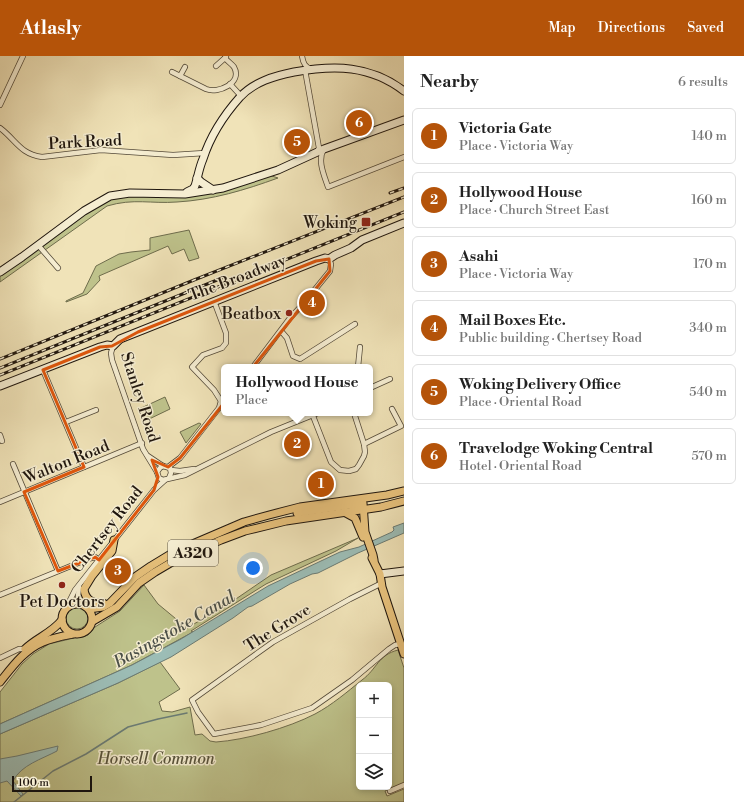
<!DOCTYPE html>
<html lang="en">
<head>
<meta charset="utf-8">
<style>
  :root { --surface:#fff; --page:#f6f6f6; --text:#222; --muted:#767676; --line:#e0e0e0; --accent:#b45309 }
  body { margin:0; font-family:"Libre Bodoni",serif; background:var(--page); color:var(--text) }
  .controls { position:absolute; right:12px; bottom:12px; display:grid; overflow:hidden; border-radius:6px; box-shadow:0 2px 6px #0003 }
  .controls button { width:36px; height:36px; display:grid; place-items:center; padding:0; border:0; border-bottom:1px solid var(--line); background:var(--surface); color:var(--text); font:20px sans-serif }
  .scale { position:absolute; left:12px; bottom:10px; width:80px; box-sizing:border-box; padding-left:4px; border:2px solid #1f160e; border-top:0; font-size:11px; line-height:14px; white-space:nowrap; color:#1f160e; -webkit-text-stroke:3px #f5edd1; paint-order:stroke }
  .you { position:absolute; left:253px; top:512px; width:14px; height:14px; margin:-10px; border:3px solid #fff; border-radius:50%; background:#1a73e8; box-shadow:0 0 0 6px #1a73e833 }
  .badge { display:grid; place-items:center; width:26px; height:26px; border-radius:50%; background:var(--accent); color:#fff; font-size:13px; font-weight:700 }
  .pin { position:absolute; translate:-50% -50%; border:2px solid #fff; box-shadow:0 1px 4px #0006 }
  .popup { position:absolute; left:221px; top:308px; width:152px; height:52px; box-sizing:border-box; display:grid; place-content:center; border-radius:6px; background:var(--surface); filter:drop-shadow(0 1px 3px #0005); font-size:13px; white-space:nowrap; color:var(--muted) }
  .popup b { font-size:15px; color:var(--text) }
  .popup::after { content:''; position:absolute; left:50%; top:100%; margin-left:-8px; border:8px solid transparent; border-top-color:var(--surface) }
  .list { margin:0; padding:0; list-style:none }
  h2 { display:flex; justify-content:space-between; align-items:center; height:52px; margin:0; padding:0 16px; font-size:17px }
  h2 small { font-size:13px; font-weight:400; color:var(--muted) }
  .list li { display:grid; grid-template-columns:26px 1fr auto; gap:12px; align-items:center; box-sizing:border-box; height:56px; margin:0 8px 8px; padding:0 8px; border:1px solid var(--line); border-radius:6px }
  .list b { display:block; font-size:15px; white-space:nowrap }
  .list p { margin:0; font-size:13px; white-space:nowrap; color:var(--muted) }
  .list em { font-size:13px; font-style:normal; color:var(--muted) }
  .icon { flex:none; width:22px; height:22px; fill:none; stroke:currentColor; stroke-width:2; stroke-linecap:round; stroke-linejoin:round }
  .map { position:relative; flex:none; width:404px; height:746px; overflow:hidden }
  header { display:flex; align-items:center; gap:24px; box-sizing:border-box; height:56px; padding:0 20px; background:var(--accent); color:#fff }
  header strong { font-size:19px }
  nav { display:flex; gap:22px; margin-inline-start:auto; font-size:14px }
  main { display:flex }
  aside { flex:1; background:var(--surface) }
  .map>svg:first-child { display:block }
  .green { fill:#bec28b; stroke:#6e6c4c; fill-rule:evenodd }
  .water { fill:#9cbdb6; stroke:#6a7a73 }
  .lines { fill:none; stroke-linecap:round; stroke-linejoin:round }
  .stream { stroke:#6a7a73; stroke-width:1.5 }
  .street-casing { stroke:#534938; stroke-width:6 }
  .secondary-casing { stroke:#1f160e; stroke-width:9 }
  .primary-casing { stroke:#1f160e; stroke-width:9 }
  .street { stroke:#f5edd1; stroke-width:4.5 }
  .secondary { stroke:#f5edd1; stroke-width:7 }
  .primary { stroke:#e8c27c; stroke-width:7 }
  .rail-casing { stroke:#1f160e; stroke-width:3 }
  .rail { stroke:#f5edd1; stroke-width:1.5; stroke-dasharray:4.5; stroke-linecap:butt }
  .marked { fill:none; stroke:#de560c; stroke-width:3; stroke-linejoin:round }
  .poi-dot { fill:#8f2418; stroke:#f5edd1; stroke-width:1.5 }
  .labels { text-anchor:middle; stroke-width:3; stroke-linejoin:round; paint-order:stroke }
  .shield { fill:#f5edd1; stroke:#5f5648; stroke-width:1 }
  .shield-label { font-size:15px; font-weight:bold; fill:#1f160e }
  .street-label { font-size:16px; fill:#1f160e; stroke:#f5edd1 }
  .poi-label { font-size:16px; fill:#1f160e; stroke:#f5edd1; text-anchor:end }
  .park-label { font-size:16px; font-style:italic; fill:#57523a; stroke:#f5edd1 }
  .water-label { font-size:17px; font-style:italic; fill:#4b5049; stroke:#f5edd1 }
</style>
</head>
<body>
<header>
<strong>Atlasly</strong>
<nav><a>Map</a><a>Directions</a><a>Saved</a></nav>
</header>
<main>
<div class="map">
<svg width="404" height="746" viewBox="0 0 404 746">
  <rect width="100%" height="100%" fill="#f0e3b8"/>
  <filter id="stains"><feTurbulence type="fractalNoise" baseFrequency=".005" numOctaves="4"/><feColorMatrix values="0 0 0 0 .2 0 0 0 0 .09 0 0 0 0 .02 0 0 0 .5 -.17"/></filter>
  <radialGradient id="worn" r=".72"><stop offset=".6" stop-color="#630" stop-opacity="0"/><stop offset="1" stop-color="#630" stop-opacity=".3"/></radialGradient>
  <g class="green">
    <path d="M 269,119 L 278,122 C 245,134 212,144 177,146 C 151,148 134,142 107,150 L 0,226 L 0,218 L 84,157 L 110,142 L 127,139 L 177,140 Z"/>
    <polygon points="189,174 199,202 189,205 184,193 172,198 168,190 99,220 100,224 87,238 66,246 66,245 83,237 96,210 119,198 131,196 150,194 150,182"/>
    <polygon points="165,341 170,353 145,365 139,353"/>
    <polygon points="199,367 201,368 186,387 180,376"/>
    <polygon points="358,482 336,495 266,528 191,575 193,576 132,609 0,668 0,636 22,608 33,598 49,588 74,582 83,581 88,579 95,571 120,555 144,529 158,548 187,572 230,547 271,519"/>
    <circle cx="77" cy="562" r="11"/>
    <path d="M 398,594 L 404,612 L 404,727 L 385,735 L 387,740 L 404,733 L 404,746 L 0,746 L 0,678 L 118,627 L 160,606 L 180,633 L 159,646 L 162,655 L 172,656 L 190,651 L 195,679 L 202,678 L 210,685 L 216,686 C 245,684 288,672 315,658 C 332,649 347,636 362,624 C 377,613 378,599 398,594 ZM 359,629 L 389,629 L 389,731 L 359,731 Z"/>
  </g>
  <g class="water">
    <polygon points="404,467 404,477 358,497 318,517 312,518 290,528 252,550 248,551 233,562 171,601 118,627 0,678 0,668 132,609 181,583 268,530 340,496 359,491 392,476 394,474 393,471"/>
    <path d="M 58,690 L 57,695 C 42,703 21,709 13,725 L 23,738 L 21,740 L 7,725 L 0,727 L 0,703 L 17,700 Z"/>
  </g>
  <g class="lines">
    <polyline class="stream" points="14,746 53,715 86,698 128,671 158,663 187,657"/>
    <defs>
      <g id="street">
        <path d="M 302,0 C 303,7 305,11 311,13"/>
        <polyline points="216,10 226,1"/>
        <polyline points="305,14 319,92 317,96"/>
        <path d="M 172,16 L 206,33 C 218,38 243,27 234,11 C 232,8 227,5 225,2"/>
        <polyline points="180,20 185,11"/>
        <polyline points="230,28 241,40"/>
        <polyline points="0,49 23,0"/>
        <path d="M 0,72 C 16,84 20,98 42,101 L 101,94 L 173,99 L 205,97"/>
        <path d="M 324,93 C 317,104 324,119 328,131 L 404,101"/>
        <polyline points="38,189 58,212"/>
        <polyline points="214,245 226,277 226,287 222,292 203,299 192,311 214,334 221,345"/>
        <polyline points="281,275 287,282 293,300 300,303 355,268"/>
        <polyline points="113,290 111,297 112,304 143,393 157,416"/>
        <polyline points="253,311 290,262 304,247 330,215 331,208 329,203"/>
        <polyline points="358,311 360,291"/>
        <polyline points="43,314 84,411"/>
        <polyline points="370,332 390,323"/>
        <polyline points="313,360 331,406 340,414 349,415 356,413 359,409 364,400 365,396 364,388 354,357"/>
        <polyline points="66,366 96,354"/>
        <polyline points="0,379 2,385"/>
        <polyline points="364,388 401,370 392,353"/>
        <polyline points="148,400 163,410 170,412 171,417 169,422"/>
        <polyline points="13,408 58,515"/>
        <polyline points="163,410 160,412 157,416 159,422 163,424 185,419 271,376 318,357"/>
        <polyline points="168,411 180,402 219,352 221,345 224,344"/>
        <polyline points="171,414 180,415 194,413"/>
        <polyline points="0,446 142,387"/>
        <polyline points="382,527 350,543 273,586 192,644 198,656 214,678 261,669 312,652 352,624 389,593 395,589 400,588"/>
        <polyline points="79,530 78,541 81,548"/>
        <polyline points="0,539 88,503 95,501 99,504"/>
        <polyline points="66,552 75,534 154,434 165,424"/>
        <polyline points="0,602 19,593 25,593"/>
        <polyline points="390,735 404,729"/>
      </g>
      <g id="secondary">
        <polyline points="197,122 201,126 213,134"/>
        <path d="M 187,136 L 193,133 L 195,130 C 198,121 199,112 203,103 C 210,81 224,59 240,41 C 254,26 274,20 294,16 C 335,9 370,9 404,35"/>
        <polyline points="0,216 22,201 84,155 110,140 130,137 185,138 223,132 278,114 324,93 404,64"/>
        <polyline points="0,330 100,291 107,289 113,290 120,283 316,205 325,202 329,203 335,199 351,192 362,184 404,167"/>
        <polyline points="380,518 404,515"/>
      </g>
      <g id="primary">
        <polyline points="344,456 355,462 363,481"/>
        <polyline points="297,457 363,447 365,476 373,499 374,504"/>
        <polyline points="372,502 380,518 382,531 404,598"/>
        <path d="M 103,547 C 93,548 85,544 84,533 L 92,520 L 112,495 L 114,484"/>
        <circle cx="77" cy="563" r="15"/>
        <polyline points="89,553 103,551 110,547 135,521 151,510 174,496 244,466 269,459 300,451 387,439 404,435"/>
        <polyline points="93,565 117,551 139,527 155,516 172,506 221,484 245,475 286,465 381,451 404,445"/>
        <path d="M 25,593 C 36,582 52,577 62,564"/>
        <path d="M 0,626 C 12,611 24,594 43,586 C 52,582 63,580 73,578"/>
      </g>
    </defs>
    <use href="#street" class="street-casing"/>
    <use href="#secondary" class="secondary-casing"/>
    <use href="#primary" class="primary-casing"/>
    <use href="#street" class="street"/>
    <use href="#secondary" class="secondary"/>
    <use href="#primary" class="primary"/>
    <defs>
      <g id="rail">
        <polyline points="390,137 404,132"/>
        <polyline points="0,303 194,224 404,141"/>
        <polyline points="0,312 222,222"/>
        <polyline points="0,319 404,156"/>
      </g>
    </defs>
    <use href="#rail" class="rail-casing"/>
    <use href="#rail" class="rail"/>
  </g>
  <path class="marked" d="M 329,203 L 330,215 L 180,402 L 168,411 L 152,404 L 158,421 L 154,434 L 99,504 L 95,501 L 58,515 L 24,436 L 84,411 L 43,314 L 100,291 L 112,290 L 138,276 L 316,205 Z"/>
  <g class="poi-dot">
    <rect x="361" y="161" width="10" height="10" rx="2"/>
    <circle cx="289" cy="257" r="4"/>
    <circle cx="62" cy="529" r="4"/>
  </g>
  <g class="labels">
    <rect class="shield" x="168" y="484" width="50" height="26" rx="3"/>
    <g class="shield-label">
      <text x="193" y="502">A320</text>
    </g>
    <g class="street-label">
      <text transform="translate(85 85) rotate(-3)" y="6">Park Road</text>
      <text transform="translate(237 221) rotate(-21)" y="6">The Broadway</text>
      <text transform="translate(141 341) rotate(72)" y="6">Stanley Road</text>
      <text transform="translate(66 405) rotate(-22)" y="6">Walton Road</text>
      <text transform="translate(106 473) rotate(-52)" y="6">Chertsey Road</text>
      <text transform="translate(277 571) rotate(-32)" y="6">The Grove</text>
    </g>
    <g class="poi-label">
      <text x="357" y="172">Woking</text>
      <text x="281" y="263">Beatbox</text>
      <text x="62" y="551" text-anchor="middle">Pet Doctors</text>
    </g>
    <g class="park-label">
      <text x="156" y="708">Horsell Common</text>
    </g>
    <g class="water-label">
      <text transform="translate(174 573) rotate(-30)" y="6">Basingstoke Canal</text>
    </g>
  </g>
  <rect width="100%" height="100%" filter="url(#stains)"/>
  <rect width="100%" height="100%" fill="url(#worn)"/>
</svg>
<div class="controls">
<button>+</button>
<button>−</button>
<button><svg class="icon" aria-label="layers" viewBox="0 0 24 24"><path d="M12 4l9 5-9 5-9-5zM3 14l9 5 9-5"/></svg></button>
</div>
<div class="scale">100 m</div>
<div class="you"></div>
<div class="pin badge" style="left:321px;top:428px">1</div>
<div class="pin badge" style="left:297px;top:388px">2</div>
<div class="popup"><b>Hollywood House</b>Place</div>
<div class="pin badge" style="left:118px;top:515px">3</div>
<div class="pin badge" style="left:312px;top:247px">4</div>
<div class="pin badge" style="left:297px;top:86px">5</div>
<div class="pin badge" style="left:359px;top:67px">6</div>
</div>
<aside>
<h2>Nearby<small>6 results</small></h2>
<ul class="list">
<li><span class="badge">1</span><div><b>Victoria Gate</b><p>Place · Victoria Way</p></div><em>140 m</em></li>
<li><span class="badge">2</span><div><b>Hollywood House</b><p>Place · Church Street East</p></div><em>160 m</em></li>
<li><span class="badge">3</span><div><b>Asahi</b><p>Place · Victoria Way</p></div><em>170 m</em></li>
<li><span class="badge">4</span><div><b>Mail Boxes Etc.</b><p>Public building · Chertsey Road</p></div><em>340 m</em></li>
<li><span class="badge">5</span><div><b>Woking Delivery Office</b><p>Place · Oriental Road</p></div><em>540 m</em></li>
<li><span class="badge">6</span><div><b>Travelodge Woking Central</b><p>Hotel · Oriental Road</p></div><em>570 m</em></li>
</ul>
</aside>
</main>
</body>
</html>
